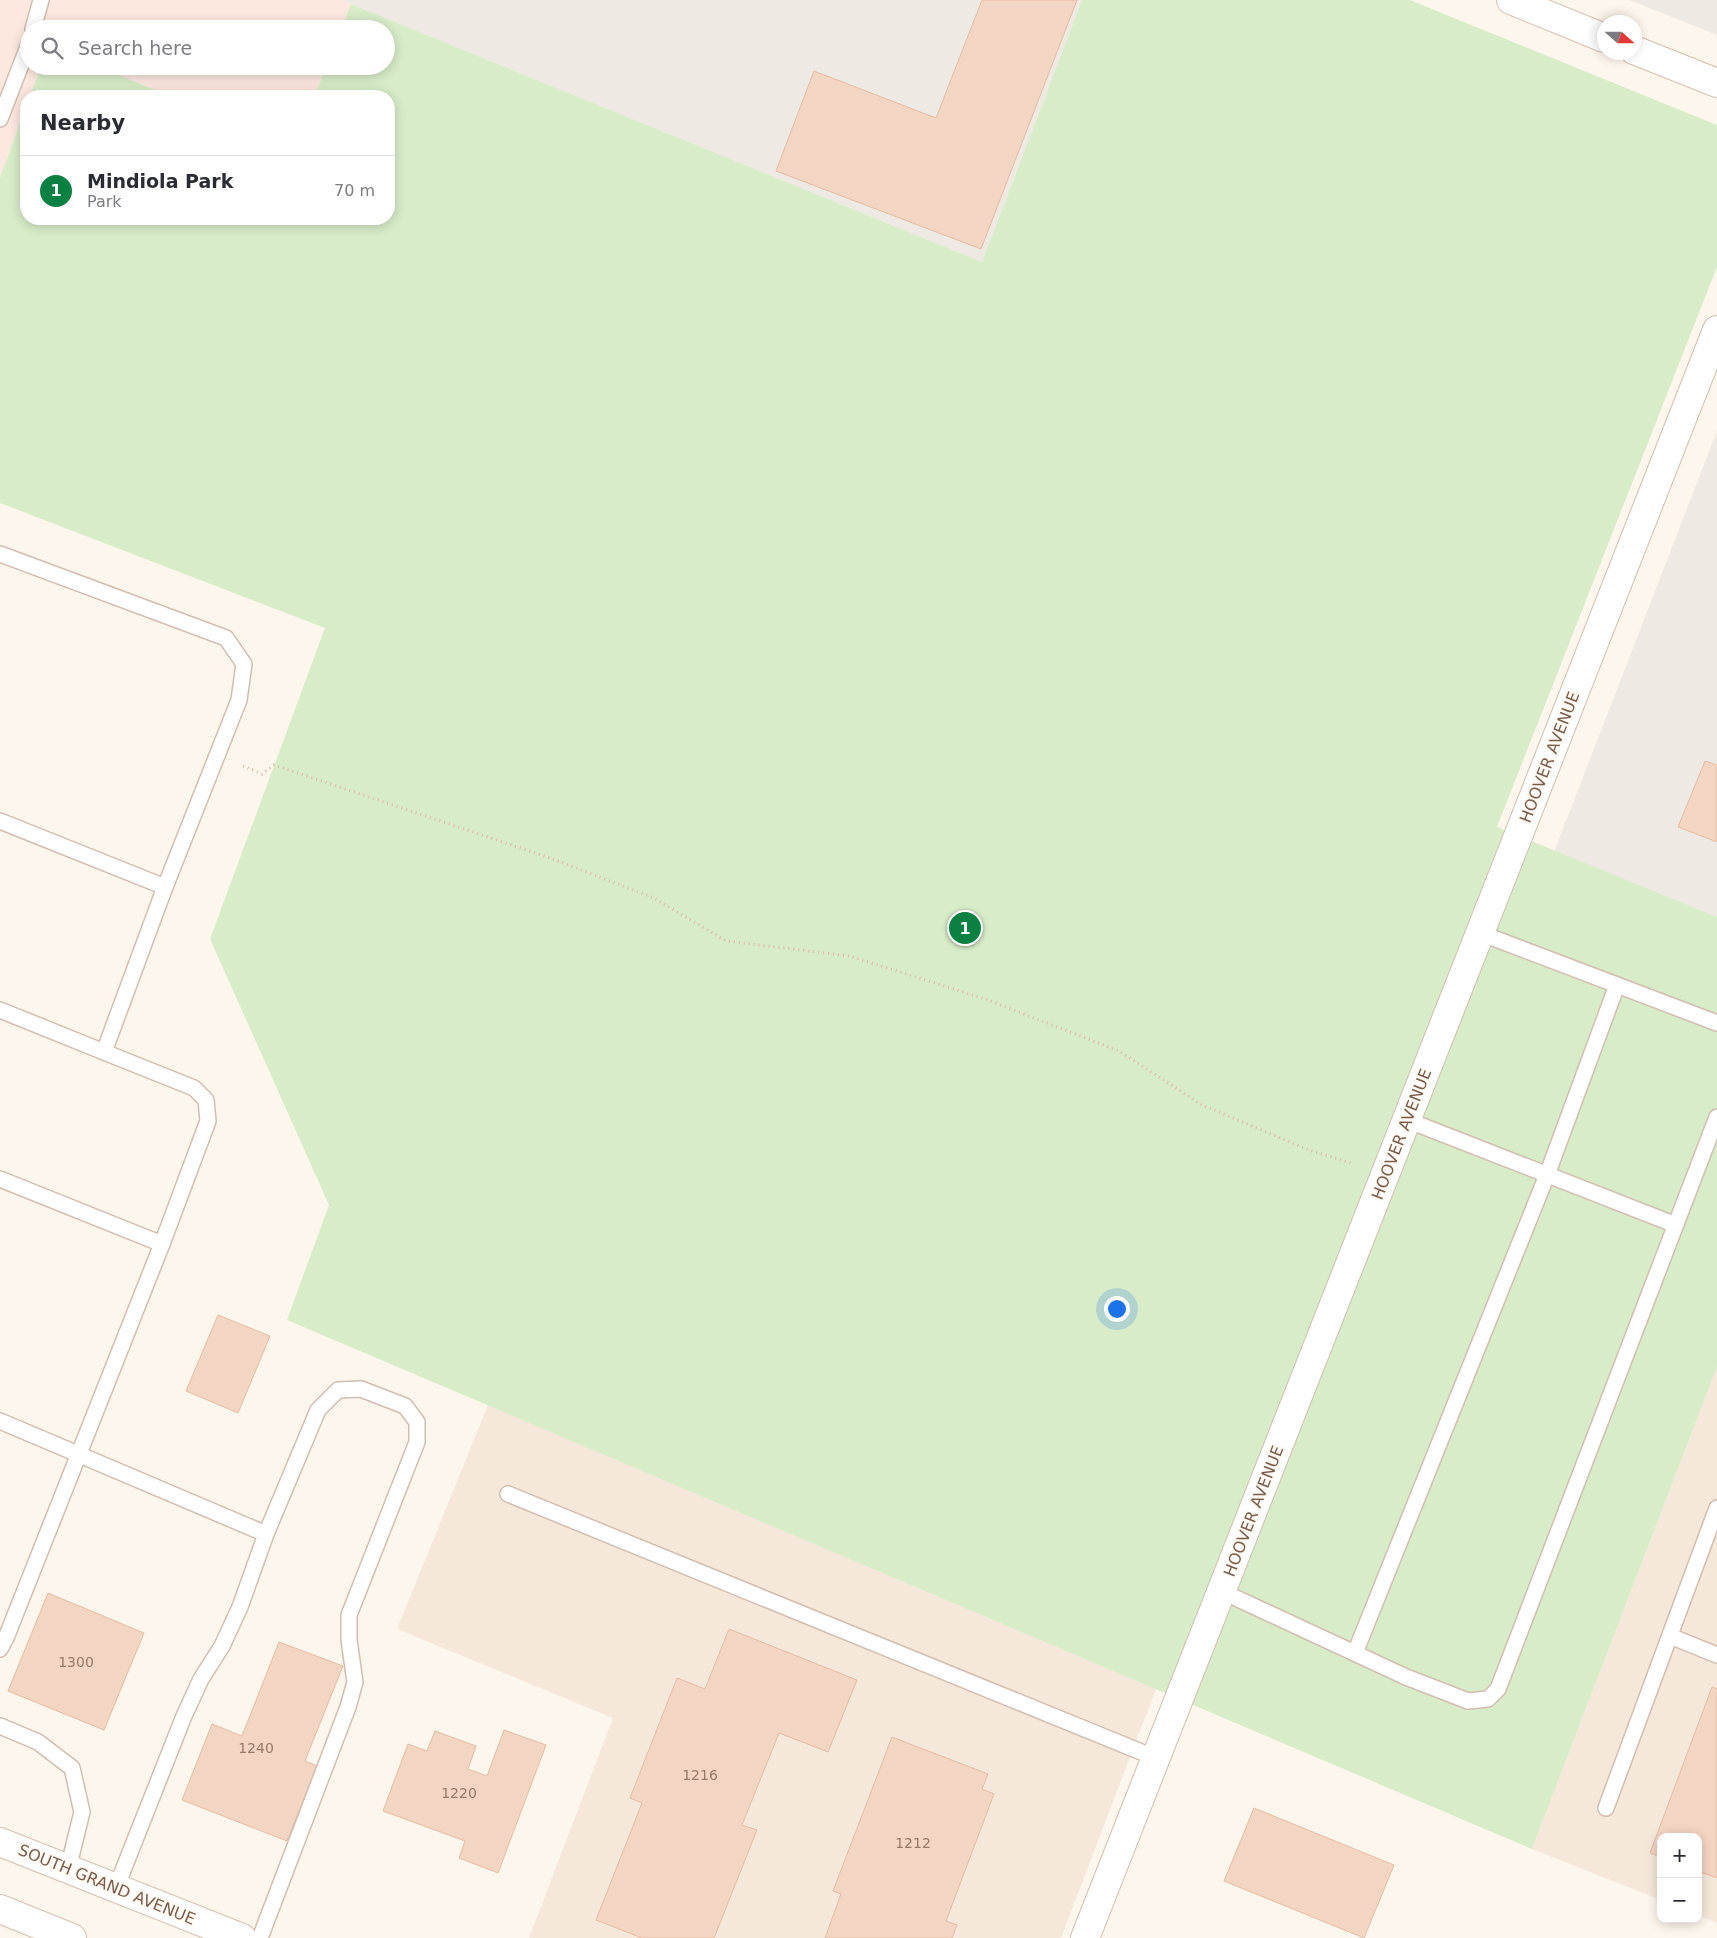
<!DOCTYPE html>
<html lang="en">
<head>
<meta charset="utf-8">
<style>
  :root { --surface:#fff; --page:#f7f7f7; --text:#2b2b33; --muted:#7c7c81; --line:#e1e1e2; --accent:#0b8043 }
  body { margin:0; font-family:"DejaVu Sans",sans-serif; background:var(--page); color:var(--text) }
  .controls { position:absolute; right:15px; bottom:15px; display:grid; overflow:hidden; border-radius:10px; box-shadow:0 2px 12px #0003 }
  .controls button { width:45px; height:45px; display:grid; place-items:center; padding:0; border:0; border-bottom:1px solid var(--line); background:var(--surface); color:var(--text); font:25px sans-serif }
  .compass { position:absolute; left:1597px; top:15px; width:45px; height:45px; border-radius:50%; background:var(--surface); box-shadow:0 2px 12px #0003; rotate:111deg }
  .you { position:absolute; left:1116px; top:1308px; width:18px; height:18px; margin:-12px; border:4px solid #fff; border-radius:50%; background:#1a73e8; box-shadow:0 0 0 8px #1a73e833 }
  .badge { display:grid; place-items:center; width:32px; height:32px; border-radius:50%; background:var(--accent); color:#fff; font-size:16px; font-weight:700 }
  .pin { position:absolute; translate:-50% -50%; border:2px solid #fff; box-shadow:0 1px 5px #0006 }
  .list { margin:0; padding:0; list-style:none }
  h2 { display:flex; justify-content:space-between; align-items:center; height:65px; margin:0; padding:0 20px; font-size:21px }
  h2 small { font-size:16px; font-weight:400; color:var(--muted) }
  .list li { display:grid; grid-template-columns:32px 1fr auto; gap:15px; align-items:center; box-sizing:border-box; height:70px; padding:0 20px; border-top:1px solid var(--line) }
  .list b { display:block; font-size:19px; white-space:nowrap }
  .list p { margin:0; font-size:16px; white-space:nowrap; color:var(--muted) }
  .list em { font-size:16px; font-style:normal; color:var(--muted) }
  .icon { flex:none; width:28px; height:28px; fill:none; stroke:currentColor; stroke-width:2; stroke-linecap:round; stroke-linejoin:round }
  .map { position:relative; flex:none; width:1717px; height:1938px; overflow:hidden }
  .search { position:absolute; background:var(--surface); box-shadow:0 2px 12px #0003; left:20px; top:20px; width:375px; height:55px; display:flex; align-items:center; gap:12px; box-sizing:border-box; padding:0 18px; border-radius:28px; color:var(--muted); font-size:19px }
  .panel { position:absolute; background:var(--surface); box-shadow:0 2px 12px #0003; left:20px; top:90px; width:375px; height:135px; border-radius:20px }
  .map>svg:first-child { display:block }
  .residential { fill:#f5e8da }
  .commercial { fill:#fde8e0 }
  .industrial { fill:#efe9e4 }
  .green { fill:#d8ecc9 }
  .building { fill:#f3d5c3; stroke:#e6bba3 }
  .lines { fill:none; stroke-linecap:round; stroke-linejoin:round }
  .lane-casing { stroke:#d1beb0; stroke-width:18 }
  .street-casing { stroke:#d1beb0; stroke-width:30 }
  .secondary-casing { stroke:#d6c0b0; stroke-width:30 }
  .path { stroke:#d9b8a5; stroke-width:3; stroke-dasharray:1 4; stroke-linecap:butt }
  .lane { stroke:#fff; stroke-width:15 }
  .street { stroke:#fff; stroke-width:28 }
  .secondary { stroke:#fff; stroke-width:28 }
  .labels { text-anchor:middle; stroke-width:4; stroke-linejoin:round; paint-order:stroke }
  .number-label { font-size:14px; fill:#987a6a }
  .street-label { font-size:16px; fill:#7a5c4d; stroke:#fffaf3 }
</style>
</head>
<body>
<div class="map">
<svg width="1717" height="1938" viewBox="0 0 1717 1938">
  <rect width="100%" height="100%" fill="#fdf6ec"/>
  <g class="residential">
    <polygon points="1717,1367 1717,1923 1698,1915 1698,1837 1661,1837 1661,1900 1532,1849"/>
    <polygon points="488,1405 1156,1689 1061,1938 529,1938 613,1718 397,1629"/>
  </g>
  <g class="commercial">
    <polygon points="0,0 341,0 351,4 341,29 29,29 29,66 41,66 30,96 26,96 26,106 0,178"/>
    <polygon points="98,66 326,66 315,96 169,96"/>
  </g>
  <g class="industrial">
    <polygon points="341,0 1082,0 982,262"/>
    <polygon points="1629,0 1717,0 1717,35"/>
    <polygon points="1717,431 1717,917 1554,852"/>
  </g>
  <g class="green">
    <polygon points="1082,0 1410,0 1717,125 1717,267 1497,827 1717,917 1717,1367 1532,1849 287,1320 329,1205 210,939 325,628 0,503 0,178 26,106 26,219 389,219 389,96 315,96 326,66 386,66 386,29 341,29 351,4 982,262"/>
    <polygon points="41,66 98,66 169,96 30,96"/>
  </g>
  <g class="building">
    <polygon points="982,0 1077,0 981,249 776,171 814,71 936,118"/>
    <polygon points="1705,761 1717,765 1717,842 1678,827"/>
    <polygon points="218,1315 270,1336 238,1413 186,1391"/>
    <polygon points="48,1593 144,1633 104,1730 8,1691"/>
    <polygon points="729,1629 857,1680 828,1752 779,1733 742,1825 757,1830 714,1938 642,1938 596,1920 642,1803 630,1798 677,1678 705,1689"/>
    <polygon points="279,1642 343,1666 305,1761 317,1766 287,1841 182,1800 212,1724 242,1736"/>
    <polygon points="1712,1687 1717,1689 1717,1878 1698,1871 1698,1837 1661,1837 1661,1857 1650,1853"/>
    <polygon points="504,1730 546,1745 498,1873 459,1858 465,1841 383,1811 408,1744 427,1751 435,1731 476,1746 468,1769 487,1776"/>
    <polygon points="892,1737 988,1774 982,1789 994,1794 946,1921 957,1925 952,1938 825,1938 841,1894 833,1891"/>
    <polygon points="1254,1808 1394,1865 1364,1938 1224,1881"/>
  </g>
  <g class="lines">
    <defs>
      <g id="lane">
        <polyline points="33,29 41,0"/>
        <polyline points="0,119 29,44"/>
        <polyline points="0,554 226,638 244,664 239,700 165,887 104,1052 0,1010"/>
        <polyline points="0,821 165,887"/>
        <polyline points="1480,933 1717,1023"/>
        <polyline points="1407,1120 1676,1225"/>
        <polyline points="0,1179 162,1244"/>
        <polyline points="0,1421 266,1534"/>
        <polyline points="508,1494 1156,1758"/>
        <polyline points="1221,1591 1406,1677 1468,1701 1488,1699 1498,1689 1717,1117"/>
        <polyline points="1670,1636 1717,1655"/>
        <polyline points="0,1649 6,1638 162,1244 208,1121 206,1100 194,1088 104,1052"/>
        <polyline points="1355,1653 1547,1175 1617,985"/>
        <polyline points="0,1726 38,1742 72,1768 82,1812 68,1869"/>
        <polyline points="1606,1808 1717,1508"/>
        <polyline points="116,1888 184,1716 201,1679 222,1646 240,1607 266,1534 318,1410 338,1390 361,1389 405,1406 417,1422 417,1442 349,1615 349,1640 355,1682 348,1707 260,1938"/>
      </g>
      <polyline id="street" points="1085,1938 1717,330"/>
      <g id="secondary">
        <polyline points="1511,0 1604,38"/>
        <polyline points="1634,50 1717,83"/>
        <polyline points="0,1842 242,1938"/>
        <polyline points="0,1909 72,1938"/>
      </g>
    </defs>
    <use href="#lane" class="lane-casing"/>
    <use href="#street" class="street-casing"/>
    <use href="#secondary" class="secondary-casing"/>
    <polyline class="path" points="243,766 262,774 274,765 550,858 654,898 726,941 850,956 985,999 1119,1051 1202,1105 1309,1150 1354,1164"/>
    <use href="#lane" class="lane"/>
    <use href="#street" class="street"/>
    <use href="#secondary" class="secondary"/>
  </g>
  <g class="labels">
    <g class="number-label">
      <text x="76" y="1667">1300</text>
      <text x="256" y="1753">1240</text>
      <text x="700" y="1780">1216</text>
      <text x="459" y="1798">1220</text>
      <text x="913" y="1848">1212</text>
    </g>
    <g class="street-label">
      <text transform="translate(1549 757) rotate(-69)" y="6">HOOVER AVENUE</text>
      <text transform="translate(1401 1134) rotate(-69)" y="6">HOOVER AVENUE</text>
      <text transform="translate(1253 1511) rotate(-69)" y="6">HOOVER AVENUE</text>
      <text transform="translate(107 1884) rotate(22)" y="6">SOUTH GRAND AVENUE</text>
    </g>
  </g>
</svg>
<div class="controls">
<button>+</button>
<button>−</button>
</div>
<svg class="compass" viewBox="-18 -18 36 36"><path d="M0-13l5 13h-10z" fill="#e53935"/><path d="M0 13l5-13h-10z" fill="#7c7c81"/></svg>
<div class="you"></div>
<div class="pin badge" style="left:965px;top:928px">1</div>
<div class="search"><svg class="icon" aria-label="search" viewBox="0 0 24 24"><circle cx="10" cy="10" r="6"/><path d="M15 15l6 6"/></svg>Search here</div>
<section class="panel">
<h2>Nearby<small></small></h2>
<ul class="list">
<li><span class="badge">1</span><div><b>Mindiola Park</b><p>Park</p></div><em>70 m</em></li>
</ul>
</section>
</div>
</body>
</html>
